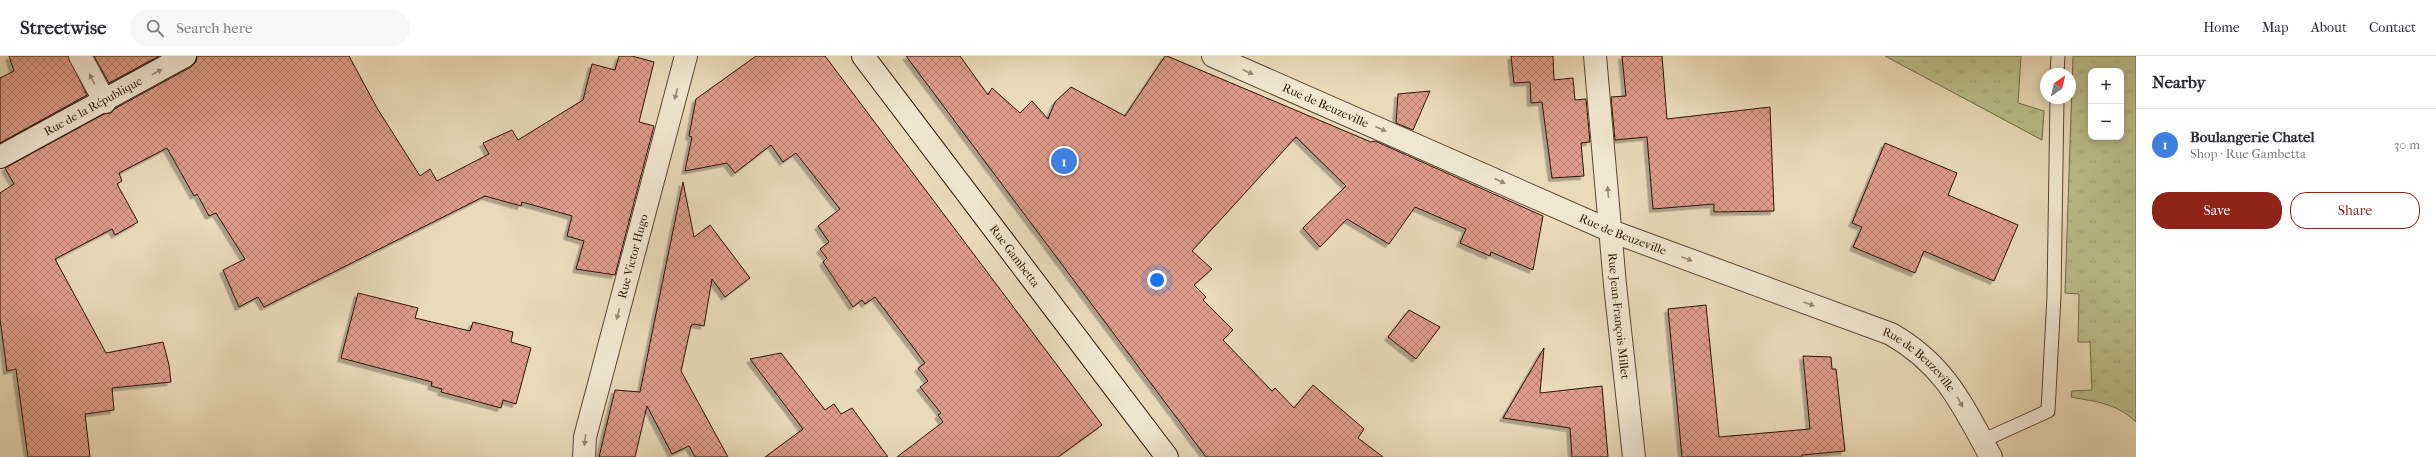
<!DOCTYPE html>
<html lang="en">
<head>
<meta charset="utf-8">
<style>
  :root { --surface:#fff; --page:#f7f7f7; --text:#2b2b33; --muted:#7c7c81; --line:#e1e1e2; --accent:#8f2418 }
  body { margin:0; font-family:"IM FELL French Canon",serif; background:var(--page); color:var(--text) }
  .controls { position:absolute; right:12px; top:12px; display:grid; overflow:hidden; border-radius:8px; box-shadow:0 2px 10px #0003 }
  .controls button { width:36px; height:36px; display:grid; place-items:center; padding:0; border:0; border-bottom:1px solid var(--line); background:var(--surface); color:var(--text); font:20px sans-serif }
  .compass { position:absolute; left:2040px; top:12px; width:36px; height:36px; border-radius:50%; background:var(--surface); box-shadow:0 2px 10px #0003; rotate:34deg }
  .you { position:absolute; left:1157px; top:224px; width:14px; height:14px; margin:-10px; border:3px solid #fff; border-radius:50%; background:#1a73e8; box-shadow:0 0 0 6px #1a73e833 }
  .badge { display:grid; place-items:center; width:26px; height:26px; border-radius:50%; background:var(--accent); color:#fff; font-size:13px; font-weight:700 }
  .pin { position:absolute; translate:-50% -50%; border:2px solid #fff; box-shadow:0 1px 4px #0006 }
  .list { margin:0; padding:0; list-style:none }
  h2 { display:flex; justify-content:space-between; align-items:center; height:52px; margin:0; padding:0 16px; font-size:17px }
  h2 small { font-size:13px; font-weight:400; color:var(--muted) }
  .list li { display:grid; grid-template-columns:26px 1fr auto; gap:12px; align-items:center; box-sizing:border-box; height:72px; padding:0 16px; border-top:1px solid var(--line) }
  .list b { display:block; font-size:15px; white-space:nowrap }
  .list p { margin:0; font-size:13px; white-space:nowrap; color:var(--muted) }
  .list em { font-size:13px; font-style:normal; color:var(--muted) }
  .actions { display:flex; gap:8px; padding:12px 16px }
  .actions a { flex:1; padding:9px 0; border:1px solid var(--accent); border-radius:16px; text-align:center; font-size:14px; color:var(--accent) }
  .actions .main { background:var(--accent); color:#fff }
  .icon { flex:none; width:22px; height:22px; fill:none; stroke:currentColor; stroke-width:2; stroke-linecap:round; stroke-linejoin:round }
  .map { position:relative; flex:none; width:2136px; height:401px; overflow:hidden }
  header { display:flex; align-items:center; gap:24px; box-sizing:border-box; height:56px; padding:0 20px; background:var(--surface); border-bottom:1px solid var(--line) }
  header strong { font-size:19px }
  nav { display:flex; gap:22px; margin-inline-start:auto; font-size:14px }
  .search { width:280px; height:36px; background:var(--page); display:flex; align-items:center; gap:10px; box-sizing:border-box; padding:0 14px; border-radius:22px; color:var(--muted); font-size:15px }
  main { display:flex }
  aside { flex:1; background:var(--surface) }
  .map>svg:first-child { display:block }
  .grass { fill:url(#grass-tufts); stroke:#736848; fill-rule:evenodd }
  .building { fill:url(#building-cross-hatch); stroke:#2b1305; filter:url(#shadow) }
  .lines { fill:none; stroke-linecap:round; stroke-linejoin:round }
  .lane-casing { stroke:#5a4532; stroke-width:15 }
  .street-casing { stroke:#5a4532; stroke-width:24 }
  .secondary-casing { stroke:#2b1305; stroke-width:24 }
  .lane { stroke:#f1e7d1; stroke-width:13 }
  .street { stroke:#f1e7d1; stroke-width:22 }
  .secondary { stroke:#f1e7d1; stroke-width:22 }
  .oneway { fill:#988875 }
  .labels { text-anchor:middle; stroke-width:4; stroke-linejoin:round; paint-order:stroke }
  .street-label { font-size:12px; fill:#2b1305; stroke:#f1e7d1 }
</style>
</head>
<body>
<header>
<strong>Streetwise</strong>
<div class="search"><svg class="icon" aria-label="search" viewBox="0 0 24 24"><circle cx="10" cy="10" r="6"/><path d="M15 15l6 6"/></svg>Search here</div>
<nav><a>Home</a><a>Map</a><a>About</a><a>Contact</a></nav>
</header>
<main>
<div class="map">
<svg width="2136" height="401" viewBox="0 0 2136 401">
  <defs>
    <pattern id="grass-tufts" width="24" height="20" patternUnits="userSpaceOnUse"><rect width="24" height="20" fill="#bbbe8b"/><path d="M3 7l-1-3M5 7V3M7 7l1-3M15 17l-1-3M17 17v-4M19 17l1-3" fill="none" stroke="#a1a276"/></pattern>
    <pattern id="building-cross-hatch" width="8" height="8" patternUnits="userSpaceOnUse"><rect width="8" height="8" fill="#df9c8a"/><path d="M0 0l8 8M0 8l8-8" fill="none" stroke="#b57e6f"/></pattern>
    <filter id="shadow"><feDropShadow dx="-3.5" dy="3.5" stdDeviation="0" flood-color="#0004"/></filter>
  </defs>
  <rect width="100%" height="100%" fill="#e9dab8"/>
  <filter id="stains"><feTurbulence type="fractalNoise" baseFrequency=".005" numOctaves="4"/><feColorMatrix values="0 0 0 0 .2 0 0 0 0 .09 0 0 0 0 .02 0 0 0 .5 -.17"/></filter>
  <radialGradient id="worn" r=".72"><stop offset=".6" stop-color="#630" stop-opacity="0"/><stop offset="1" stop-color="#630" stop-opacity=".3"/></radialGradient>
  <g class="grass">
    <polygon points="1885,0 2021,0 2018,47 2044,55 2042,84"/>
    <path d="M 2073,0 L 2136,0 L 2136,366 C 2116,347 2097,346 2071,341 L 2072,335 L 2092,334 L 2090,286 L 2078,286 L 2079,238 L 2065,237 ZM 2091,15 L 2121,15 L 2121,81 L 2091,81 Z"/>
  </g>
  <g class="building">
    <polygon points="9,0 68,0 87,39 0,87 0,22 14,15"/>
    <polygon points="94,0 159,0 109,27"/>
    <polygon points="197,0 349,0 377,52 420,120 430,113 437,125 489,98 483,87 512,74 518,84 583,44 592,8 615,14 619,0 632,0 654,6 639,66 654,70 615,219 576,213 584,185 567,180 572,160 522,146 521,150 485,140 264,251 258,241 239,251 223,214 245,203 216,157 209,160 197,138 194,140 167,92 119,117 122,125 117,128 138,166 115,179 112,173 55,203 106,297 163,286 169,309 171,326 112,332 114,354 85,358 90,401 28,401 16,313 7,315 0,263 0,137 14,128 5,112 104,58 111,57 116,52 191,11 196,6"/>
    <polygon points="756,0 825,0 1102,369 1058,401 897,401 943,366 938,359 941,357 920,331 928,325 918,312 925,307 875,241 865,248 862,244 853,251 823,206 827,202 820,193 829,186 818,170 840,153 796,97 783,106 771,89 735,117 727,107 685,115 692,81 689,80 696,43"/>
    <polygon points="906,0 960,0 988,39 992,32 1020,57 1032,45 1048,63 1055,46 1071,31 1125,60 1165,0 1167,0 1371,86 1375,85 1543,160 1533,214 1491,196 1490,200 1460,187 1466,173 1415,151 1389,188 1347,163 1320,191 1303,172 1346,130 1296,81 1192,195 1212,213 1194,229 1206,241 1203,244 1233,274 1223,284 1272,335 1275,332 1294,352 1313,329 1364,373 1358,382 1383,401 1206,401"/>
    <polygon points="1511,0 1553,0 1554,24 1573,22 1575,44 1586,43 1590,86 1581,87 1584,120 1552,122 1542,46 1531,47 1530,26 1514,27"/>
    <polygon points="1622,0 1662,0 1667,63 1770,51 1774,155 1714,156 1714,148 1653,153 1647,81 1615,84 1611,41 1626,40"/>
    <polygon points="1430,35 1413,74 1396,67 1398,38"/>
    <polygon points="1885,87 1957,117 1948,139 2018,169 1994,225 1924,195 1915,217 1853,191 1862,171 1852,167"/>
    <polygon points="683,126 694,181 710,169 750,222 725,241 712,223 704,270 694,268 691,270 681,315 728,401 695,401 689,390 672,398 647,350 635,401 599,401 615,334 640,336"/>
    <polygon points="358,237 418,252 415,262 470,275 473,266 513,276 511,286 531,292 516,348 503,344 501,352 479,346 441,336 442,333 431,330 432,326 341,302"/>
    <polygon points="1706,249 1719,381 1810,373 1803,300 1831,301 1832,313 1836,313 1845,395 1802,399 1802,401 1682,401 1668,253"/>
    <polygon points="1409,254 1440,271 1416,303 1388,281"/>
    <polygon points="1544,292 1540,337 1602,330 1608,401 1572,401 1570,372 1503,362"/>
    <polygon points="781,297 825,354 834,348 841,358 852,352 888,401 765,401 803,373 750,303"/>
  </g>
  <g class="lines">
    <defs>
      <g id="lane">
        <polyline points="2057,18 2058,0"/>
        <polyline points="1982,385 2048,355 2054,240 2057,42"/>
      </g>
      <g id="street">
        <polyline points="80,0 105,46"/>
        <path id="s1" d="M 1213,0 L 1611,175 L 1891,278 C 1945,309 1962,348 1991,401"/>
        <path id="s2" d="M 1595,0 L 1615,229 L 1634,401"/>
        <path id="s3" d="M 584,401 L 585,381 L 686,0"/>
      </g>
      <g id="secondary">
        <path id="s4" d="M 863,0 L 1167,401"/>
        <path id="s5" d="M 0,101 L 185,0"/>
      </g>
    </defs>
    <use href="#lane" class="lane-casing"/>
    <use href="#street" class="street-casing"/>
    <use href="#secondary" class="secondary-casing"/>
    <use href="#lane" class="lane"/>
    <use href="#street" class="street"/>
    <use href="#secondary" class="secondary"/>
  </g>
  <defs><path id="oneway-solid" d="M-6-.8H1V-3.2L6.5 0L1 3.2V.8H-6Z"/></defs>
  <g class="oneway">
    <use href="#oneway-solid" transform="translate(157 16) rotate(-29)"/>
    <use href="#oneway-solid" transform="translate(1248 16) rotate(24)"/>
    <use href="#oneway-solid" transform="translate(92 23) rotate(-118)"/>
    <use href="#oneway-solid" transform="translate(676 38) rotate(105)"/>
    <use href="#oneway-solid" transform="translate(1381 73) rotate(24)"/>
    <use href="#oneway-solid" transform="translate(1500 125) rotate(24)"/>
    <use href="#oneway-solid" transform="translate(1608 136) rotate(-95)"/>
    <use href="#oneway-solid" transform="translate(1687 203) rotate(21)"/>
    <use href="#oneway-solid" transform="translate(1809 248) rotate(20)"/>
    <use href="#oneway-solid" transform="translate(618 258) rotate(105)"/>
    <use href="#oneway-solid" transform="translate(1960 346) rotate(61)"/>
    <use href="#oneway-solid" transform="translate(585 384) rotate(97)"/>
  </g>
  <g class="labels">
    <g class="street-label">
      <text dy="4" stroke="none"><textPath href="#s1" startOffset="123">Rue de Beuzeville</textPath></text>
      <text dy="4" stroke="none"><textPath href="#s5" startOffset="106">Rue de la République</textPath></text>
      <text dy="4" stroke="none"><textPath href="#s1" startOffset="447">Rue de Beuzeville</textPath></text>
      <text dy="4" stroke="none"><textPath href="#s3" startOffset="207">Rue Victor Hugo</textPath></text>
      <text dy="4" stroke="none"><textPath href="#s4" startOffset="251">Rue Gambetta</textPath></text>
      <text dy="4" stroke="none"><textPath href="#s2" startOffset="261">Rue Jean-François Millet</textPath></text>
      <text dy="4" stroke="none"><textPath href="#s1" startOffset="771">Rue de Beuzeville</textPath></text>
    </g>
  </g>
  <rect width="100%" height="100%" filter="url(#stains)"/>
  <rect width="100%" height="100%" fill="url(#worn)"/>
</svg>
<div class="controls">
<button>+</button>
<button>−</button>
</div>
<svg class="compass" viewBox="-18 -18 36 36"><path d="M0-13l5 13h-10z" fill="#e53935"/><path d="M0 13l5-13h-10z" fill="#7c7c81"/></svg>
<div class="you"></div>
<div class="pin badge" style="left:1064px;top:105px;background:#3f7fe0">1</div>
</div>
<aside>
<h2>Nearby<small></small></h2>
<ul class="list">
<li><span class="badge" style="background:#3f7fe0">1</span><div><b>Boulangerie Chatel</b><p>Shop · Rue Gambetta</p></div><em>30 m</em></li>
</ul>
<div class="actions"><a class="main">Save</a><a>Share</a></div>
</aside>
</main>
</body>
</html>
